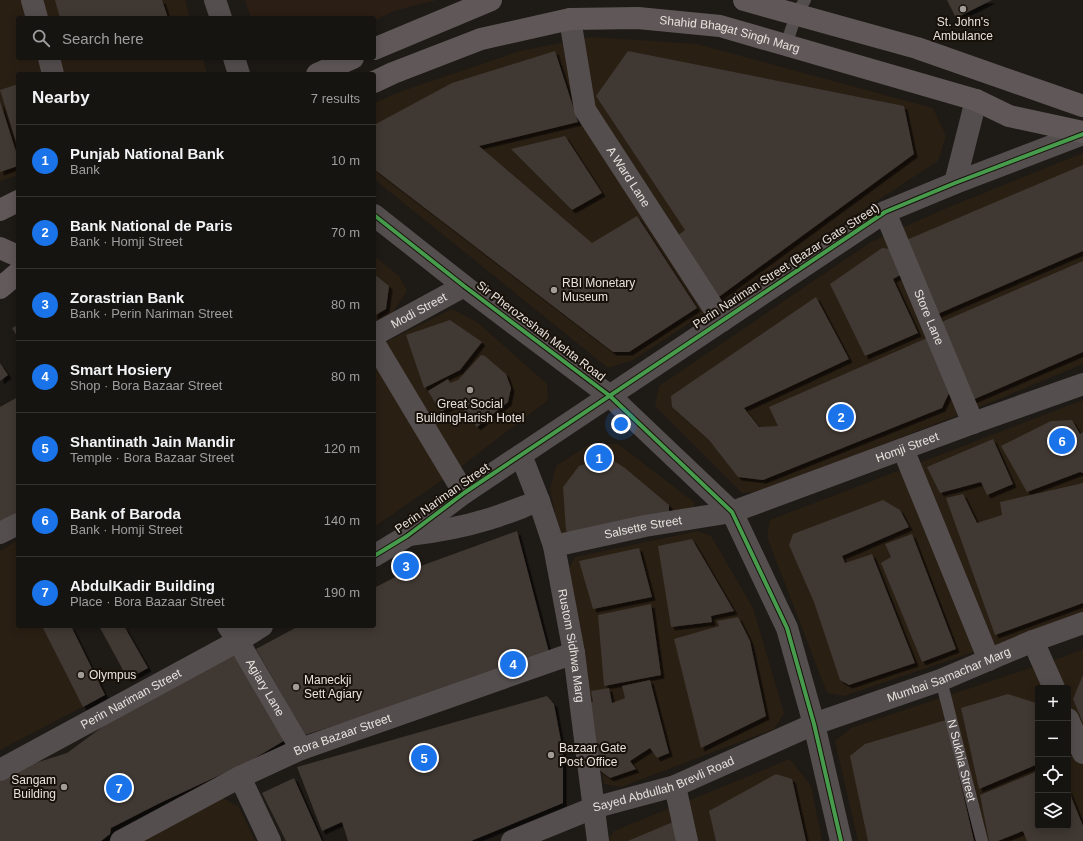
<!DOCTYPE html>
<html lang="en">
<head>
<meta charset="utf-8">
<style>
  :root { --surface:#161410; --page:#1f1d19; --text:#f1f3f6; --muted:#9e9e9f; --line:#353330; --accent:#1a73e8 }
  body { margin:0; font-family:Helvetica,sans-serif; background:var(--page); color:var(--text) }
  .controls { position:absolute; right:12px; bottom:12px; display:grid; overflow:hidden; border-radius:4px; box-shadow:0 2px 10px #0003 }
  .controls button { width:36px; height:36px; display:grid; place-items:center; padding:0; border:0; border-bottom:1px solid var(--line); background:var(--surface); color:var(--text); font:20px sans-serif }
  .you { position:absolute; left:621px; top:424px; width:14px; height:14px; margin:-10px; border:3px solid #fff; border-radius:50%; background:#1a73e8; box-shadow:0 0 0 6px #1a73e833 }
  .badge { display:grid; place-items:center; width:26px; height:26px; border-radius:50%; background:var(--accent); color:#fff; font-size:13px; font-weight:700 }
  .pin { position:absolute; translate:-50% -50%; border:2px solid #fff; box-shadow:0 1px 4px #0006 }
  .list { margin:0; padding:0; list-style:none }
  h2 { display:flex; justify-content:space-between; align-items:center; height:52px; margin:0; padding:0 16px; font-size:17px }
  h2 small { font-size:13px; font-weight:400; color:var(--muted) }
  .list li { display:grid; grid-template-columns:26px 1fr auto; gap:12px; align-items:center; box-sizing:border-box; height:72px; padding:0 16px; border-top:1px solid var(--line) }
  .list b { display:block; font-size:15px; white-space:nowrap }
  .list p { margin:0; font-size:13px; white-space:nowrap; color:var(--muted) }
  .list em { font-size:13px; font-style:normal; color:var(--muted) }
  .icon { flex:none; width:22px; height:22px; fill:none; stroke:currentColor; stroke-width:2; stroke-linecap:round; stroke-linejoin:round }
  .map { position:relative; flex:none; width:1083px; height:841px; overflow:hidden }
  .search { position:absolute; background:var(--surface); box-shadow:0 2px 10px #0003; left:16px; top:16px; width:360px; height:44px; display:flex; align-items:center; gap:10px; box-sizing:border-box; padding:0 14px; border-radius:4px; color:var(--muted); font-size:15px }
  .panel { position:absolute; background:var(--surface); box-shadow:0 2px 10px #0003; left:16px; top:72px; width:360px; height:556px; border-radius:4px }
  .map>svg:first-child { display:block }
  .commercial { fill:#2a1f13; fill-rule:evenodd }
  .industrial { fill:#2b1e14 }
  .building { fill:#403832; filter:url(#shadow) }
  .lines { fill:none; stroke-linecap:round; stroke-linejoin:round }
  .service { stroke:#544e4f; stroke-width:12 }
  .minor { stroke:#544e4f; stroke-width:22 }
  .tertiary { stroke:#544e4f; stroke-width:22 }
  .secondary { stroke:#625a5b; stroke-width:22 }
  .primary { stroke:#605858; stroke-width:22 }
  .cycleway-casing { stroke:#18110a; stroke-width:6 }
  .cycleway { stroke:#469c4c; stroke-width:4 }
  .poi-dot { fill:#a19c97; stroke:#18110a; stroke-width:1.5 }
  .labels { text-anchor:middle; stroke-width:4; stroke-linejoin:round; paint-order:stroke }
  .poi-label { font-size:12px; fill:#e8e2dd; stroke:#18110a; text-anchor:start }
  .street-label { font-size:12px; fill:#e8e2dd; stroke:#18110a }
</style>
</head>
<body>
<div class="map">
<svg width="1083" height="841" viewBox="0 0 1083 841">
  <defs>
    <filter id="shadow"><feDropShadow dx="3.5" dy="3.5" stdDeviation="0" flood-color="#0009"/></filter>
  </defs>
  <rect width="100%" height="100%" fill="#1e1a16"/>
  <g class="commercial">
    <polygon points="0,0 185,0 190,18 18,18 18,58 203,58 207,74 18,74 18,175 0,181"/>
    <polygon points="591,37 697,44 933,108 946,136 938,161 633,360 608,368 374,179 374,103 405,90 520,51"/>
    <polygon points="1083,153 1083,364 994,401 764,491 742,493 655,406 659,386 871,242 942,210"/>
    <polygon points="374,256 399,276 407,291 393,312 374,324"/>
    <polygon points="452,309 477,322 547,384 548,400 454,472 374,527 374,348"/>
    <polygon points="1083,400 1083,615 844,696 827,693 767,537 770,520"/>
    <polygon points="590,444 618,444 695,503 688,518 561,540 550,489 556,466"/>
    <polygon points="698,531 711,536 753,608 784,713 774,729 621,787 604,784 569,568 575,557"/>
    <polygon points="18,540 18,626 71,626 105,695 0,750 0,551"/>
    <path d="M 1083,649 L 1083,841 L 858,841 L 835,741 L 851,728 L 1066,656 ZM 1038,688 L 1068,688 L 1068,826 L 1038,826 Z"/>
    <polygon points="790,759 811,786 822,841 607,841 614,831"/>
    <polygon points="219,796 239,807 255,841 137,841"/>
  </g>
  <polygon class="industrial" points="245,0 437,0 394,11 374,21 374,18 251,18"/>
  <g class="building">
    <polygon points="55,0 162,0 168,18 60,18"/>
    <polygon points="947,0 992,0 956,18"/>
    <polygon points="555,51 578,122 479,146 592,243 637,216 697,308 629,352 613,352 374,169 374,125 452,83"/>
    <polygon points="628,51 904,106 914,154 716,299 676,237 685,230 596,96"/>
    <polygon points="18,84 18,148 0,90"/>
    <polygon points="0,101 18,158 18,166 0,172"/>
    <polygon points="565,136 602,193 572,210 511,149"/>
    <polygon points="1083,165 1083,251 933,316 904,241"/>
    <polygon points="882,248 892,249 902,274 893,279 918,333 865,356 830,284"/>
    <polygon points="1083,261 1083,352 970,401 937,324"/>
    <polygon points="374,274 389,286 386,309 374,316"/>
    <polygon points="816,297 849,359 744,408 759,427 778,426 769,407 927,338 949,393 942,408 763,480 738,477 709,440 672,407 671,396"/>
    <polygon points="450,320 482,342 460,370 424,388 406,335"/>
    <polygon points="18,325 18,338 12,328"/>
    <polygon points="481,355 485,356 506,374 511,388 508,402 477,427 458,402 441,412 428,391 448,379 450,383 458,380"/>
    <polygon points="0,363 8,375 0,381"/>
    <polygon points="18,397 18,517 0,526 0,407"/>
    <polygon points="1072,420 1080,434 1083,432 1083,473 1080,472 1027,492 1001,446 1051,421"/>
    <polygon points="993,439 1013,484 987,495 981,482 940,493 927,467"/>
    <polygon points="609,458 625,468 669,505 669,517 576,536 566,531 563,487 579,466"/>
    <polygon points="1083,483 1083,603 995,635 946,498 963,494 977,523 1002,515 1000,502"/>
    <polygon points="883,500 900,510 909,527 842,556 845,563 872,554 915,663 849,685 840,680 814,602 789,545 793,534"/>
    <polygon points="517,531 550,656 305,735 256,649 299,626 374,626 374,588 407,571"/>
    <polygon points="912,534 956,649 922,662 881,563 891,557 885,544"/>
    <polygon points="692,539 734,611 711,616 712,622 671,627 658,546"/>
    <polygon points="639,548 652,597 593,609 579,561"/>
    <polygon points="651,604 661,675 604,686 598,615"/>
    <polygon points="738,617 750,641 766,716 701,748 674,639 719,626 717,621"/>
    <polygon points="42,626 71,626 105,695 83,707"/>
    <polygon points="99,626 124,626 148,668 128,679"/>
    <polygon points="239,652 287,739 250,761 160,803 111,828 110,834 101,841 0,841 0,781 29,765 67,753 109,722"/>
    <polygon points="1083,675 1083,723 1073,699"/>
    <polygon points="650,680 669,753 657,758 650,748 630,761 636,769 610,778 594,766 584,704 593,702 591,691 609,688 612,703 625,698 622,686"/>
    <polygon points="1008,694 1036,703 1038,709 1038,764 979,789 961,708"/>
    <polygon points="547,696 554,704 563,752 563,803 471,841 348,841 342,822 322,831 297,767"/>
    <polygon points="946,720 974,841 868,841 850,756 865,744"/>
    <polygon points="1038,771 1038,826 1068,826 1068,789 1083,826 1083,841 1027,841 1023,831 998,841 989,841 980,795"/>
    <polygon points="776,774 792,779 806,841 716,841 709,811"/>
    <polygon points="294,778 322,841 286,841 262,793"/>
    <polygon points="673,822 677,841 628,841"/>
  </g>
  <g class="lines">
    <g class="service">
      <polyline points="786,45 796,15 805,0"/>
      <path id="s1" d="M 941,680 L 982,841"/>
    </g>
    <g class="minor">
      <polyline points="32,0 37,18"/>
      <path id="s2" d="M 570,19 L 585,110 L 722,321"/>
      <polyline points="49,58 53,74"/>
      <polyline points="955,183 976,100"/>
      <path id="s3" d="M 885,212 L 973,423"/>
      <path id="s4" d="M 374,335 L 464,286"/>
      <polyline points="374,343 464,493"/>
      <polyline points="903,449 989,660"/>
      <path id="s5" d="M 521,455 L 539,501 L 554,546 L 574,653 L 598,841"/>
      <polyline points="0,533 18,524"/>
      <path d="M 409,535 C 436,532 463,527 489,519 C 506,514 522,507 539,501"/>
      <path id="s6" d="M 554,546 L 645,526 L 732,512 L 973,423 L 1083,384"/>
      <polyline points="374,556 407,536 464,493 885,212 955,183 1083,134"/>
      <path id="s7" d="M 228,626 L 238,641 L 301,749"/>
      <polyline points="1033,641 1054,688"/>
      <polyline points="1068,719 1083,753"/>
      <path id="s8" d="M 0,770 L 238,641 L 262,626"/>
      <polyline points="240,777 270,841"/>
      <polyline points="675,786 687,841"/>
      <path id="s9" d="M 121,841 L 240,777 L 301,749 L 574,653"/>
      <path id="s10" d="M 512,841 L 593,808 L 675,786 L 814,724 L 941,680 L 1033,641 L 1083,623"/>
    </g>
    <g class="tertiary">
      <polyline points="215,0 221,18"/>
      <polyline points="234,58 239,74"/>
      <polyline points="374,215 464,286 610,396 732,512 787,628 814,724 841,841"/>
    </g>
    <polyline class="secondary" points="0,288 18,273"/>
    <g class="primary">
      <polyline points="744,0 917,48 1083,106"/>
      <polyline points="374,49 491,0"/>
      <polyline points="317,74 353,58"/>
      <path id="s11" d="M 374,82 L 393,73 L 481,39 L 570,19 L 638,18 L 720,26 L 976,100 L 1009,116 L 1083,132"/>
      <polyline points="0,210 18,201"/>
      <polyline points="0,248 18,256"/>
    </g>
    <defs>
      <g id="cycleway">
        <polyline points="374,215 464,286 610,396 732,512 787,628 814,724 841,841"/>
        <polyline points="374,556 407,536 464,493 885,212 955,183 1083,134"/>
      </g>
    </defs>
    <use href="#cycleway" class="cycleway-casing"/>
    <use href="#cycleway" class="cycleway"/>
  </g>
  <g class="poi-dot">
    <circle cx="963" cy="9" r="4"/>
    <circle cx="554" cy="290" r="4"/>
    <circle cx="470" cy="390" r="4"/>
    <circle cx="81" cy="675" r="4"/>
    <circle cx="296" cy="687" r="4"/>
    <circle cx="551" cy="755" r="4"/>
    <circle cx="64" cy="787" r="4"/>
  </g>
  <g class="labels">
    <g class="poi-label">
      <text x="963" y="26" text-anchor="middle">St. John's<tspan x="963" dy="14">Ambulance</tspan></text>
      <text x="562" y="287">RBI Monetary<tspan x="562" dy="14">Museum</tspan></text>
      <text x="470" y="408" text-anchor="middle">Great Social<tspan x="470" dy="14">BuildingHarish Hotel</tspan></text>
      <text x="89" y="679">Olympus</text>
      <text x="304" y="684">Maneckji<tspan x="304" dy="14">Sett Agiary</tspan></text>
      <text x="559" y="752">Bazaar Gate<tspan x="559" dy="14">Post Office</tspan></text>
      <text x="56" y="784" text-anchor="end">Sangam<tspan x="56" dy="14">Building</tspan></text>
    </g>
    <g class="street-label">
      <text dy="4" stroke="none"><textPath href="#s11" startOffset="368">Shahid Bhagat Singh Marg</textPath></text>
      <text dy="4" stroke="none"><textPath href="#s2" startOffset="172">A Ward Lane</textPath></text>
      <text transform="translate(786 266) rotate(-33)" y="4">Perin Nariman Street (Bazar Gate Street)</text>
      <text dy="4" stroke="none"><textPath href="#s4" startOffset="51">Modi Street</textPath></text>
      <text dy="4" stroke="none"><textPath href="#s3" startOffset="114">Store Lane</textPath></text>
      <text transform="translate(541 331) rotate(37)" y="4">Sir Pherozeshah Mehta Road</text>
      <text dy="4" stroke="none"><textPath href="#s6" startOffset="368">Homji Street</textPath></text>
      <text transform="translate(442 498) rotate(-35)" y="4">Perin Nariman Street</text>
      <text dy="4" stroke="none"><textPath href="#s6" startOffset="91">Salsette Street</textPath></text>
      <text dy="4" stroke="none"><textPath href="#s5" startOffset="198">Rustom Sidhwa Marg</textPath></text>
      <text dy="4" stroke="none"><textPath href="#s10" startOffset="468">Mumbai Samachar Marg</textPath></text>
      <text dy="4" stroke="none"><textPath href="#s7" startOffset="72">Agiary Lane</textPath></text>
      <text dy="4" stroke="none"><textPath href="#s8" startOffset="149">Perin Nariman Street</textPath></text>
      <text dy="4" stroke="none"><textPath href="#s9" startOffset="246">Bora Bazaar Street</textPath></text>
      <text dy="4" stroke="none"><textPath href="#s1" startOffset="83">N Sukhia Street</textPath></text>
      <text dy="4" stroke="none"><textPath href="#s10" startOffset="162">Sayed Abdullah Brevli Road</textPath></text>
    </g>
  </g>
</svg>
<div class="controls">
<button>+</button>
<button>−</button>
<button><svg class="icon" aria-label="locate" viewBox="0 0 24 24"><circle cx="12" cy="12" r="6"/><path d="M12 2v4M12 18v4M2 12h4M18 12h4"/></svg></button>
<button><svg class="icon" aria-label="layers" viewBox="0 0 24 24"><path d="M12 4l9 5-9 5-9-5zM3 14l9 5 9-5"/></svg></button>
</div>
<div class="you"></div>
<div class="pin badge" style="left:599px;top:458px">1</div>
<div class="pin badge" style="left:841px;top:417px">2</div>
<div class="pin badge" style="left:406px;top:566px">3</div>
<div class="pin badge" style="left:513px;top:664px">4</div>
<div class="pin badge" style="left:424px;top:758px">5</div>
<div class="pin badge" style="left:1062px;top:441px">6</div>
<div class="pin badge" style="left:119px;top:788px">7</div>
<div class="search"><svg class="icon" aria-label="search" viewBox="0 0 24 24"><circle cx="10" cy="10" r="6"/><path d="M15 15l6 6"/></svg>Search here</div>
<section class="panel">
<h2>Nearby<small>7 results</small></h2>
<ul class="list">
<li><span class="badge">1</span><div><b>Punjab National Bank</b><p>Bank</p></div><em>10 m</em></li>
<li><span class="badge">2</span><div><b>Bank National de Paris</b><p>Bank · Homji Street</p></div><em>70 m</em></li>
<li><span class="badge">3</span><div><b>Zorastrian Bank</b><p>Bank · Perin Nariman Street</p></div><em>80 m</em></li>
<li><span class="badge">4</span><div><b>Smart Hosiery</b><p>Shop · Bora Bazaar Street</p></div><em>80 m</em></li>
<li><span class="badge">5</span><div><b>Shantinath Jain Mandir</b><p>Temple · Bora Bazaar Street</p></div><em>120 m</em></li>
<li><span class="badge">6</span><div><b>Bank of Baroda</b><p>Bank · Homji Street</p></div><em>140 m</em></li>
<li><span class="badge">7</span><div><b>AbdulKadir Building</b><p>Place · Bora Bazaar Street</p></div><em>190 m</em></li>
</ul>
</section>
</div>
</body>
</html>
